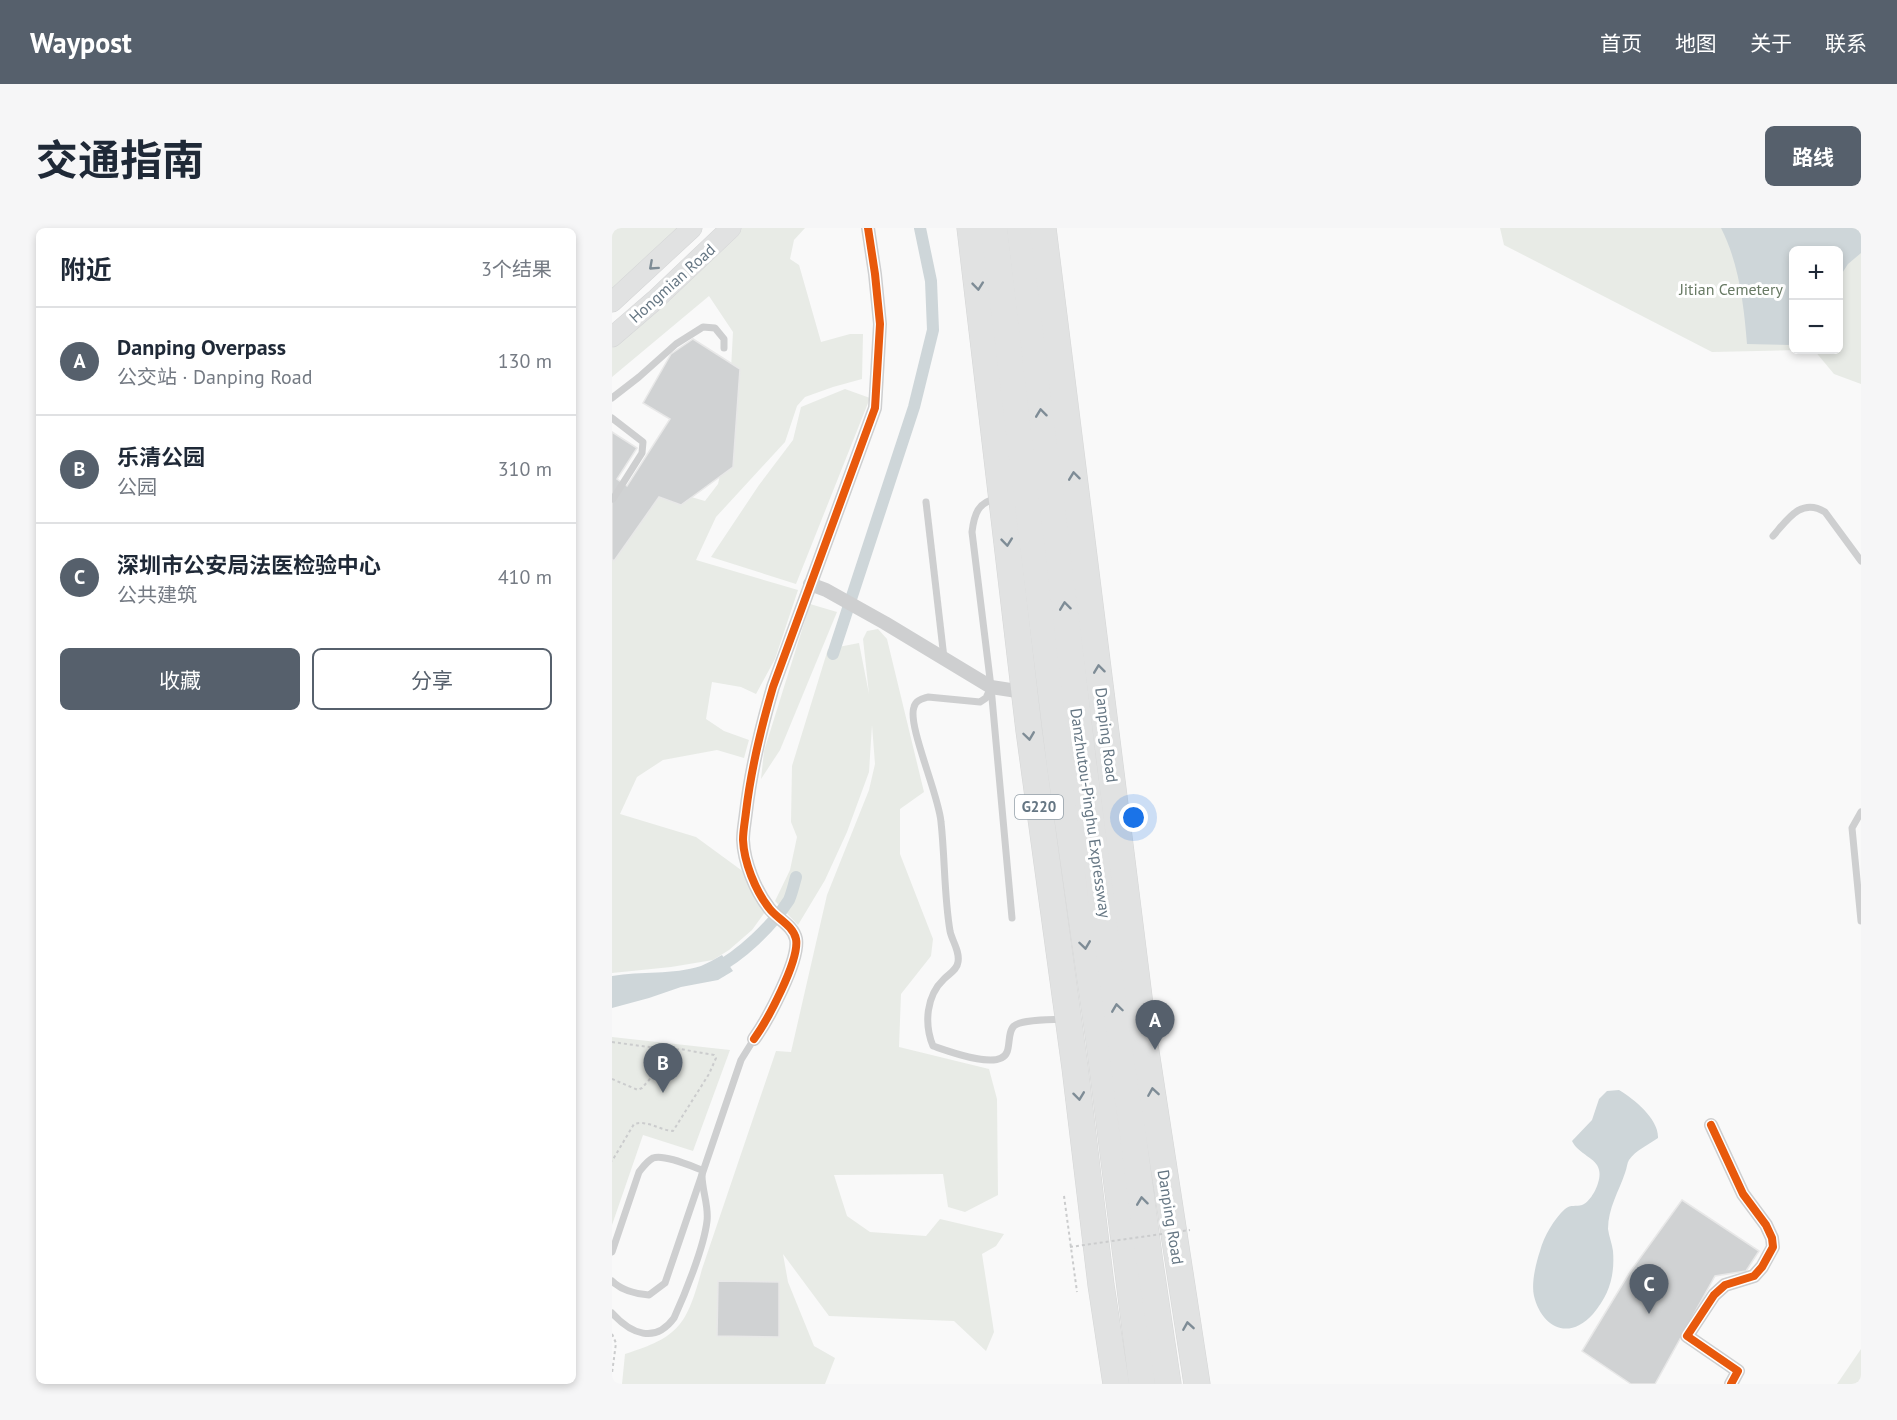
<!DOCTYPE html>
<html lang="zh">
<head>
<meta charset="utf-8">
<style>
  :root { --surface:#fff; --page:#f6f6f7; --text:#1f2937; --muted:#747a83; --line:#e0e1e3; --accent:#56606c }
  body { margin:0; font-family:"PT Sans","Noto Sans SC",sans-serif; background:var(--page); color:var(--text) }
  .controls { position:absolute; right:18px; top:18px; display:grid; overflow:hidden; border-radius:9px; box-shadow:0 3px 9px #0003 }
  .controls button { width:54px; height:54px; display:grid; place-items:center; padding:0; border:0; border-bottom:2px solid var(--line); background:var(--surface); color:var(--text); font:30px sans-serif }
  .you { position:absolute; left:522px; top:590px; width:21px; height:21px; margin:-15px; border:4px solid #fff; border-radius:50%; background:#1a73e8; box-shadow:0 0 0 9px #1a73e833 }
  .badge { display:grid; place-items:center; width:39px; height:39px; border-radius:50%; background:var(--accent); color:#fff; font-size:20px; font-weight:700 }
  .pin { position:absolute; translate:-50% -50px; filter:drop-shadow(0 2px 3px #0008) }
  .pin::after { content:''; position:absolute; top:32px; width:21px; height:18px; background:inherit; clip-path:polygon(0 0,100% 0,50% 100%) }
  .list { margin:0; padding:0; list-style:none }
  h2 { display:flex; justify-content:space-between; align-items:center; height:78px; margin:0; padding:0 24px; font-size:26px }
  h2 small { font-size:20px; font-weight:400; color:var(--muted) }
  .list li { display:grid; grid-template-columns:39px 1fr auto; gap:18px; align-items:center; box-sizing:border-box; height:108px; padding:0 24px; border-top:2px solid var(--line) }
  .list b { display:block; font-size:22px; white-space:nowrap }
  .list p { margin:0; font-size:20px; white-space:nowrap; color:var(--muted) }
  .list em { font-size:20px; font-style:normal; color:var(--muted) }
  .actions { display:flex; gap:12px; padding:18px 24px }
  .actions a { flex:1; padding:14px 0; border:2px solid var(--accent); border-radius:9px; text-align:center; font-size:21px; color:var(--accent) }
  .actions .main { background:var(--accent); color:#fff }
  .map { position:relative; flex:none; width:1249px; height:1156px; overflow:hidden; border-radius:9px }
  header { display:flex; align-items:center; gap:36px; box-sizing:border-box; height:84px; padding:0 30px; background:var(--accent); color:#fff }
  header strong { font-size:28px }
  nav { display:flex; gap:33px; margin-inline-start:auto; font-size:21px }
  .intro { display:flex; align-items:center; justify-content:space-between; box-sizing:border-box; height:144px; padding:0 36px }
  h1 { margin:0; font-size:42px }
  .button { padding:15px 27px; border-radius:9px; background:var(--accent); color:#fff; font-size:21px; font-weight:700 }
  main { display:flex; gap:36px; padding:0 36px }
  aside { flex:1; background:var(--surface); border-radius:9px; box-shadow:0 3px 9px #0003 }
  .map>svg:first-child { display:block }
  .green { fill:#e8ebe6 }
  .water { fill:#ced6d9 }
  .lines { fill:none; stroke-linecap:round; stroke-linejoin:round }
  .canal { stroke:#ced6d9; stroke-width:12 }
  .building { fill:#d0d2d3; stroke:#e8e8e8; stroke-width:1.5 }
  .secondary-casing { stroke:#d5d6d7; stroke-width:21 }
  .highway-casing { stroke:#d5d6d6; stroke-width:27 }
  .path { stroke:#cbcccd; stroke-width:2; stroke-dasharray:3 3; stroke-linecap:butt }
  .lane { stroke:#cecfd0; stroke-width:7 }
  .street { stroke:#cecfd0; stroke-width:14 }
  .secondary { stroke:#e1e2e2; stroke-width:20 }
  .highway { stroke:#e1e2e2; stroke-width:26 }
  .path-bridge { stroke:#cbcccd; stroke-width:2; stroke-dasharray:3 3; stroke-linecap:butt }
  .cycleway-casing { stroke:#fff; stroke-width:11 }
  .cycleway { stroke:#e8590c; stroke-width:8 }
  .oneway { stroke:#7e8c96 }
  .labels { text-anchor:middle; stroke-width:6; stroke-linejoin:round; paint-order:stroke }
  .shield { fill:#fff; stroke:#939fa8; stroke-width:1.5 }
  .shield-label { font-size:15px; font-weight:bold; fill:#657683 }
  .street-label { font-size:16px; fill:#657683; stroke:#fff }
  .park-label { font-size:16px; fill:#687a64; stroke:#fff }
</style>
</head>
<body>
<header>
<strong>Waypost</strong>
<nav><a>首页</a><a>地图</a><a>关于</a><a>联系</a></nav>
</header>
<div class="intro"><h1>交通指南</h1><a class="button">路线</a></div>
<main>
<aside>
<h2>附近<small>3个结果</small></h2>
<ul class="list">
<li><span class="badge">A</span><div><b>Danping Overpass</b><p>公交站 · Danping Road</p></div><em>130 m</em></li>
<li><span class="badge">B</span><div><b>乐清公园</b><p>公园</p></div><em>310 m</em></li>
<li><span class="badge">C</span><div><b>深圳市公安局法医检验中心</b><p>公共建筑</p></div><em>410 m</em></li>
</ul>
<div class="actions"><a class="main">收藏</a><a>分享</a></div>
</aside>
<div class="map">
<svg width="1249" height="1156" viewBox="0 0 1249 1156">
  <rect width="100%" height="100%" fill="#f9f9f9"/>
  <g class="green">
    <polygon points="0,0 68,0 2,63 0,61"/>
    <polygon points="127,0 193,0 182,12 178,31 187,37 209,114 238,106 251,106 250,151 221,159 193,169 185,178 173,214 104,289 84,332 186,362 163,431 144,466 129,459 100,454 94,491 112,503 137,512 132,530 105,522 51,532 25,549 8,586 84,609 140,650 153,684 140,702 117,722 101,732 59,739 0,745 0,309 52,261 93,273 106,256 115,215 121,104 97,68 0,149 0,120"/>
    <polygon points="888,0 1249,0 1249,156 1222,146 1202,122 1226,122 1226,22 1182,22 1182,122 1186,122 1100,124 892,17"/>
    <polygon points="233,161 258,170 184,356 99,329 147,257 181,212 189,179"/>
    <polygon points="198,376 225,384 168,522 149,551 152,523"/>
    <path d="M 266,401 L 275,411 L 312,564 L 288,581 L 288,626 L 321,711 L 319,728 L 289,766 L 287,819 L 377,841 L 385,871 L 386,967 L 353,984 L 336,979 L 331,946 L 222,947 L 235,988 L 258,1004 L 314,1008 L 328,991 L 392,1006 L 384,1018 L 370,1026 L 382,1104 L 374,1123 L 342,1093 L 217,1088 L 171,1026 L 176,1054 L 202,1118 L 223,1130 L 213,1156 L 10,1156 L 13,1126 C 68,1109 75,1096 90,1041 L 164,823 L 179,824 L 215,667 L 257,562 L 263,536 L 260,497 L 257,544 L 235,604 L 213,652 L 186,697 L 163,673 L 178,642 L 185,609 L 179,594 L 180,538 L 216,421 L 247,415 L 257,466 L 251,411 L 255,403 Z"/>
    <polygon points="0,809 118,822 81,923 31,907 0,997"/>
    <polygon points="1249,1121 1249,1156 1225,1156"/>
  </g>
  <g class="water">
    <path d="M 1109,0 L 1249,0 L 1249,25 L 1236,36 L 1227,50 L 1226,22 L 1182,22 L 1181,117 L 1135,116 C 1132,78 1127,35 1109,0 Z"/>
    <path d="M 110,727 L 121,743 L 106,752 L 69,759 L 37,770 L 0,780 L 0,748 C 29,743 61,747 89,738 C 96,735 103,731 110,727 Z"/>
    <path d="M 1007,862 C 1022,871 1047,891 1046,910 C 1036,917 1024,922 1017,932 C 1015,935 1015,940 1013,945 C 1007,963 996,980 996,1001 C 997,1008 1000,1016 1001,1023 C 1003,1048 997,1067 981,1086 C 957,1113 930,1100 922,1068 C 919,1055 924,1035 928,1023 C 932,1008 942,991 953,981 C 959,976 964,979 970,977 C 980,973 990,952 987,942 C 985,930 966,926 960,913 L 980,892 L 987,871 L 995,863 Z"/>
  </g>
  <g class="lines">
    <g class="canal">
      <polyline points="221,426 302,179 321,102 319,53 308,0"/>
      <path d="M 101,742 C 129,728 160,698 177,672 C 180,665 182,656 184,649"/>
    </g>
  </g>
  <g class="building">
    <polygon points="81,111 128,141 121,239 69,277 47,269 2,333 0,331 0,204 25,220 5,251 15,258 58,191 31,175 59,126"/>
    <polygon points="1070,972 1147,1023 1134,1043 1103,1048 1043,1156 1019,1156 970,1123 1018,1044"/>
    <polygon points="106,1053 167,1054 167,1109 105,1108"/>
  </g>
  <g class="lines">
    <defs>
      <g id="secondary">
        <polyline points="0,74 80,0"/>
        <polyline points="0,109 43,72 119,0"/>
      </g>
      <g id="highway">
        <polyline points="358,0 417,503 463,840 489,1057 504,1156"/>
        <polyline points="382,0 448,538 487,813 530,1156"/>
        <polyline points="408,0 471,532 538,1035 556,1156"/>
        <polyline points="431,0 533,817 585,1156"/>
      </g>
    </defs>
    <use href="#secondary" class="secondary-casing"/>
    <use href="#highway" class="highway-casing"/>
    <g class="path">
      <polyline points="0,814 44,820 56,830"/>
      <path d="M 0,851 L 26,862 L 30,860 L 63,822 L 68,821 L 102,827 L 104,830 L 97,846 L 61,903 C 47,902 36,892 22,896 L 0,933"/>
      <polyline points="452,968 465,1064"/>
      <polyline points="0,1106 4,1115 0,1145"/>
    </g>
    <g class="lane">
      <polyline points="0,170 27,149 64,116 91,99 103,100 112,111 112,120"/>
      <polyline points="0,190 31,214 30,225 1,271"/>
      <path d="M 385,271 C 366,273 362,287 360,304 L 379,459 L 400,690"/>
      <polyline points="314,274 332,430"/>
      <path d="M 1161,308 C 1175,292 1189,269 1213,284 L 1249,333"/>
      <path d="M 379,459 L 374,470 L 368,474 L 316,469 C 310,471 304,472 302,479 C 295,497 327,567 329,594 C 333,630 332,667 338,703 C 340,713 348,723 346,734 C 345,742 338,745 332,751 C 314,768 312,796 321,818 C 336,823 388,843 395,824 C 398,817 396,803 402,798 C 409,791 442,792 453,791"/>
      <polyline points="1249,584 1240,600 1249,693"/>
      <path d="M 0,1024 L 27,944 C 31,939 35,933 41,930 C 52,926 79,938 90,942"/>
      <path d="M 0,1053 C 9,1062 25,1066 37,1067 L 53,1055 L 129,832 L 142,811"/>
      <path d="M 0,1085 C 19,1106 43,1116 62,1090 C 73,1066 92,1019 95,993 C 97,978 90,963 90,947"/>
    </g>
    <g class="street">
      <polyline points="198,356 214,362 273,395 379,459 412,464"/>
      <path d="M 142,811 C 155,793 188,732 184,711 C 181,697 164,690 157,680 C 143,662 132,634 131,612 C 131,603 133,593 134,584 C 139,541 149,500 161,459 L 263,180 L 268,96 L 263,46 L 256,0"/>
      <polyline points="1099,897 1131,966 1154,997 1160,1010 1161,1019 1150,1039 1142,1048 1113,1057 1102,1067 1075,1108 1126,1143 1119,1156"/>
    </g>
    <use href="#secondary" class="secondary"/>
    <use href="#highway" class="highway"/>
    <polyline class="path-bridge" points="458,1019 578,1002"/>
    <defs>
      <g id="cycleway">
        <path d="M 142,811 C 155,793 188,732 184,711 C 181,697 164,690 157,680 C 143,662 132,634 131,612 C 131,603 133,593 134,584 C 139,541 149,500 161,459 L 263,180 L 268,96 L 263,46 L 256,0"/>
        <polyline points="1099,897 1131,966 1154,997 1160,1010 1161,1019 1150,1039 1142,1048 1113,1057 1102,1067 1075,1108 1126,1143 1119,1156"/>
      </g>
    </defs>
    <use href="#cycleway" class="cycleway-casing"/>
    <use href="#cycleway" class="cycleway"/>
  </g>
  <defs><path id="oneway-chevron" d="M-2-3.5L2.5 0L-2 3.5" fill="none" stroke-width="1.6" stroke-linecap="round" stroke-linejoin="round" transform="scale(1.5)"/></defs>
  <g class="oneway">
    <use href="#oneway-chevron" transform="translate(41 38) rotate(138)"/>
    <use href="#oneway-chevron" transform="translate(366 58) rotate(84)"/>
    <use href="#oneway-chevron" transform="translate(429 185) rotate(-97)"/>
    <use href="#oneway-chevron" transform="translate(462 248) rotate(-97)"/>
    <use href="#oneway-chevron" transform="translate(395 314) rotate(84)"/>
    <use href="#oneway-chevron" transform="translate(453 378) rotate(-97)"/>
    <use href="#oneway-chevron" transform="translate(487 441) rotate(-97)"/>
    <use href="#oneway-chevron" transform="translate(417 508) rotate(82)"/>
    <use href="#oneway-chevron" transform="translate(473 717) rotate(82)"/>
    <use href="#oneway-chevron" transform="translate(505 780) rotate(-98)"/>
    <use href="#oneway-chevron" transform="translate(541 864) rotate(-99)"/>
    <use href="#oneway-chevron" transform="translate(467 868) rotate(83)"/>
    <use href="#oneway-chevron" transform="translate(530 973) rotate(-97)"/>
    <use href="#oneway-chevron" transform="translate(576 1098) rotate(-99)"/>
  </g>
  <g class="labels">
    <rect class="shield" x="403" y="567" width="48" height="24" rx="4.5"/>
    <g class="shield-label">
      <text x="427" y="584">G220</text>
    </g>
    <g class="street-label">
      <text transform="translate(60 55) rotate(-42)" y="6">Hongmian Road</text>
      <text transform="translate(495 507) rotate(83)" y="6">Danping Road</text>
      <text transform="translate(479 585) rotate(82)" y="6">Danzhutou-Pinghu Expressway</text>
      <text transform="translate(559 989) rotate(81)" y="6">Danping Road</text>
    </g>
    <g class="park-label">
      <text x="1119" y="67">Jitian Cemetery</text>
    </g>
  </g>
</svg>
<div class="controls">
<button>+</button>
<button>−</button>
</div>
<div class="you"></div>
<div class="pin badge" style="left:543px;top:822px">A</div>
<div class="pin badge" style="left:51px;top:865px">B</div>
<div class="pin badge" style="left:1037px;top:1086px">C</div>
</div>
</main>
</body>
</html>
